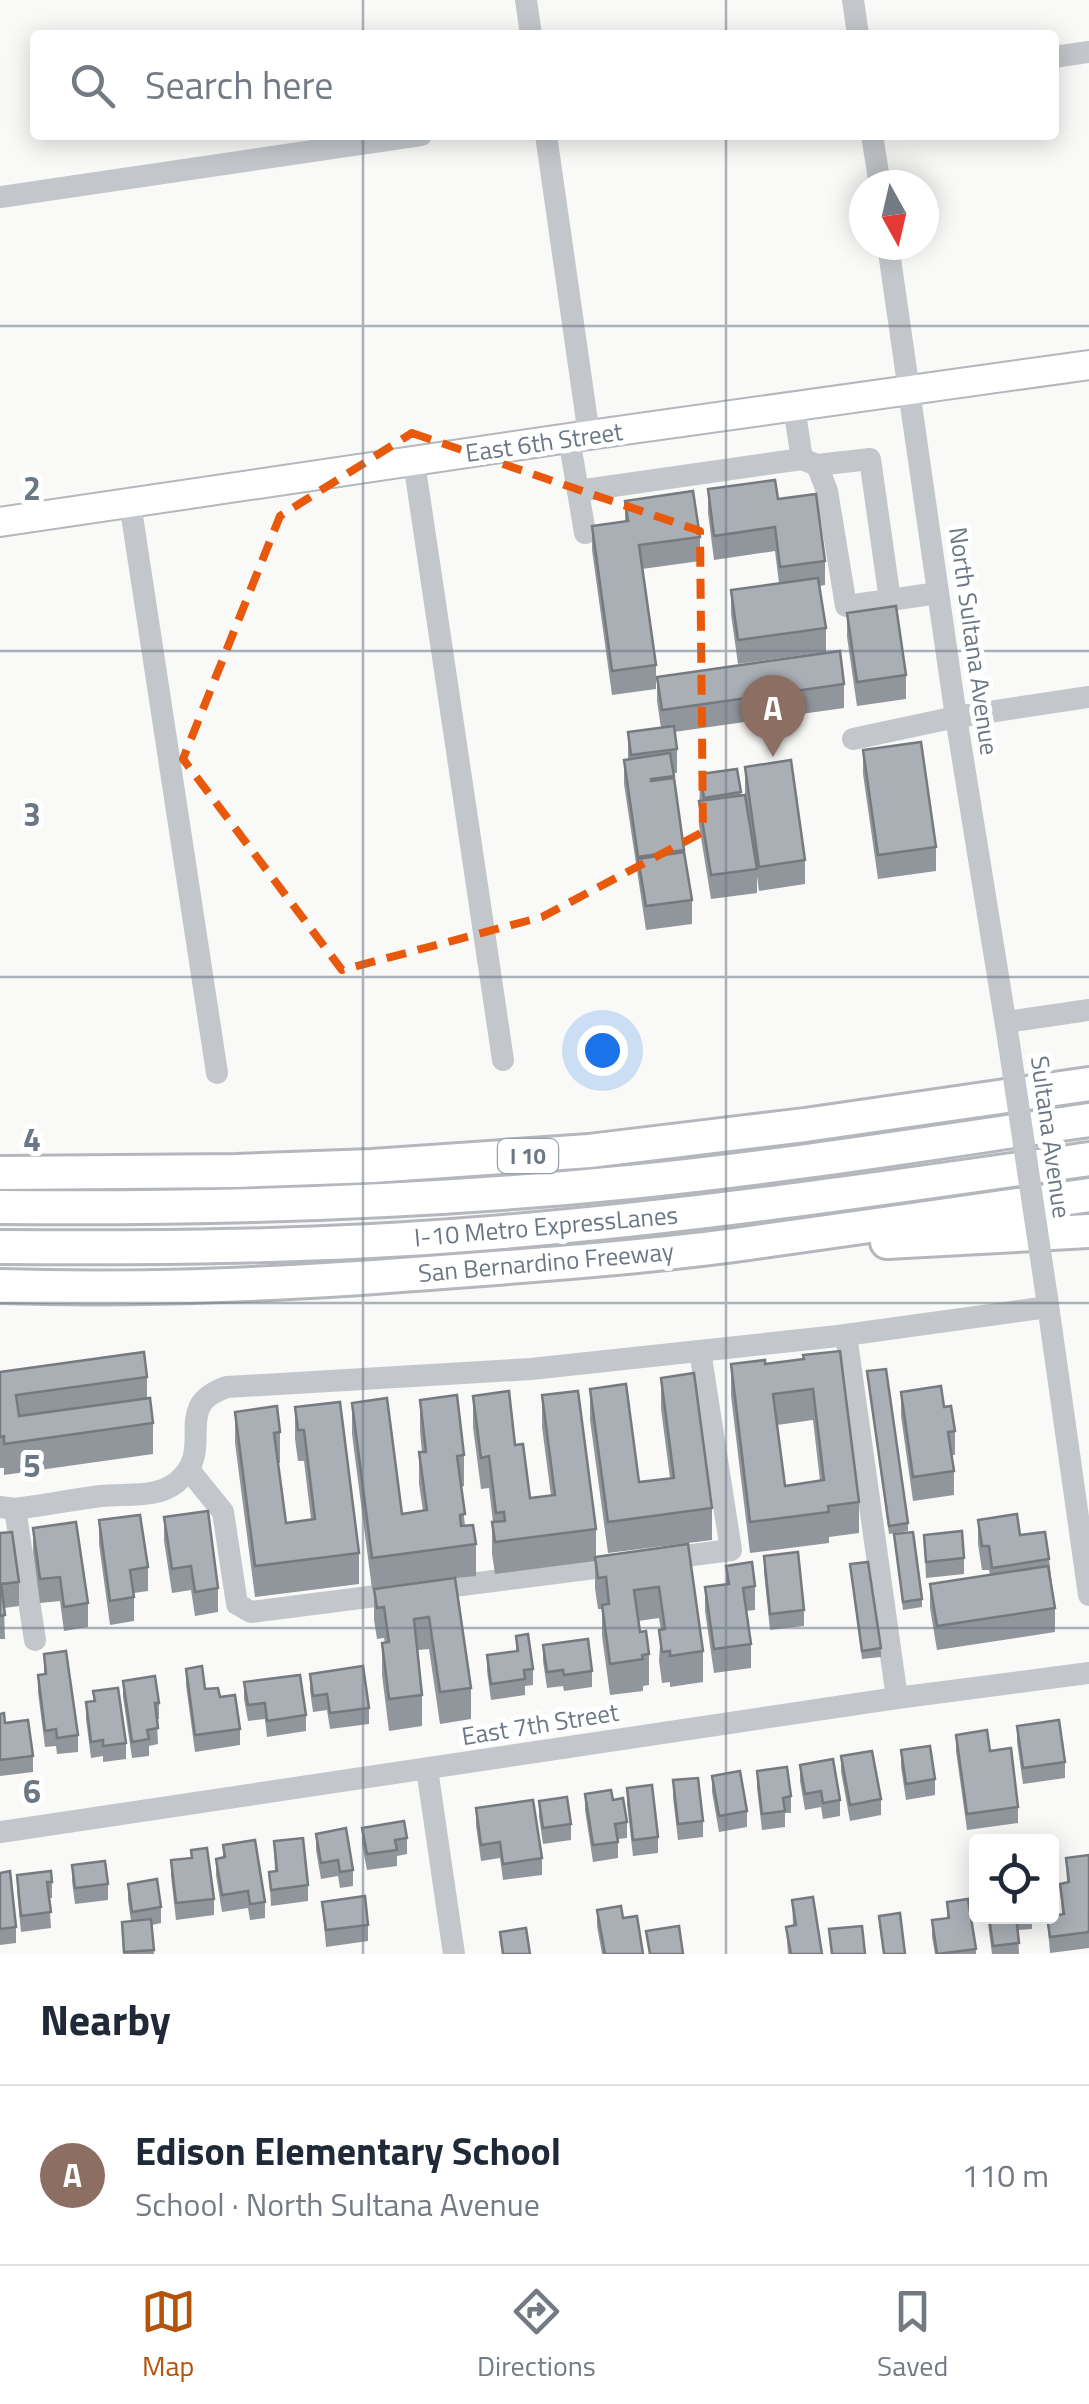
<!DOCTYPE html>
<html lang="en">
<head>
<meta charset="utf-8">
<style>
  :root { --surface:#fff; --page:#f6f6f7; --text:#1f2937; --muted:#747a83; --line:#e0e1e3; --accent:#b45309 }
  body { margin:0; font-family:"Titillium Web",sans-serif; background:var(--page); color:var(--text) }
  .controls { position:absolute; right:30px; bottom:30px; display:grid; overflow:hidden; border-radius:10px; box-shadow:0 5px 25px #0003 }
  .controls button { width:90px; height:90px; display:grid; place-items:center; padding:0; border:0; border-bottom:2px solid var(--line); background:var(--surface); color:var(--text); font:50px sans-serif }
  .compass { position:absolute; left:849px; top:170px; width:90px; height:90px; border-radius:50%; background:var(--surface); box-shadow:0 5px 25px #0003; rotate:172deg }
  .you { position:absolute; left:602px; top:1050px; width:35px; height:35px; margin:-25px; border:8px solid #fff; border-radius:50%; background:#1a73e8; box-shadow:0 0 0 15px #1a73e833 }
  .badge { display:grid; place-items:center; width:65px; height:65px; border-radius:50%; background:var(--accent); color:#fff; font-size:32px; font-weight:700 }
  .pin { position:absolute; translate:-50% -82px; filter:drop-shadow(0 2px 5px #0008) }
  .pin::after { content:''; position:absolute; top:52px; width:35px; height:30px; background:inherit; clip-path:polygon(0 0,100% 0,50% 100%) }
  .list { margin:0; padding:0; list-style:none }
  h2 { display:flex; justify-content:space-between; align-items:center; height:130px; margin:0; padding:0 40px; font-size:42px }
  h2 small { font-size:32px; font-weight:400; color:var(--muted) }
  .list li { display:grid; grid-template-columns:65px 1fr auto; gap:30px; align-items:center; box-sizing:border-box; height:180px; padding:0 40px; border-top:2px solid var(--line) }
  .list b { display:block; font-size:38px; white-space:nowrap }
  .list p { margin:0; font-size:32px; white-space:nowrap; color:var(--muted) }
  .list em { font-size:32px; font-style:normal; color:var(--muted) }
  .icon { flex:none; width:55px; height:55px; fill:none; stroke:currentColor; stroke-width:2; stroke-linecap:round; stroke-linejoin:round }
  .map { position:relative; flex:none; width:1089px; height:1954px; overflow:hidden }
  .search { position:absolute; background:var(--surface); box-shadow:0 5px 25px #0003; left:30px; right:30px; top:30px; height:110px; display:flex; align-items:center; gap:25px; box-sizing:border-box; padding:0 35px; border-radius:10px; color:var(--muted); font-size:38px }
  .sheet { height:310px; background:var(--surface) }
  nav { display:flex; justify-content:space-around; align-items:center; box-sizing:border-box; height:140px; border-top:2px solid var(--line); background:var(--surface); font-size:28px; color:var(--muted) }
  nav a { display:grid; justify-items:center; gap:5px }
  nav .on { color:var(--accent) }
  .map>svg:first-child { display:block }
  .lines { fill:none; stroke-linecap:round; stroke-linejoin:round }
  .major-casing { stroke:#b4b8bc; stroke-width:32 }
  .highway-casing { stroke:#b4b7bb; stroke-width:38 }
  .minor { stroke:#c3c6ca; stroke-width:22 }
  .major { stroke:#fff; stroke-width:28 }
  .highway { stroke:#fff; stroke-width:32 }
  .minor-bridge { stroke:#c3c6ca; stroke-width:22 }
  .wall { fill:#91969c; fill-rule:evenodd }
  .building { fill:#a9afb5; stroke:#767a7f; stroke-width:2.5; fill-rule:evenodd }
  .marked { fill:none; stroke:#e8590c; stroke-width:8; stroke-dasharray:20 12; stroke-linejoin:round }
  .grid { fill:none; stroke:#6b7785; stroke-width:2.5; stroke-opacity:0.55 }
  .labels { text-anchor:middle; stroke-width:10; stroke-linejoin:round; paint-order:stroke }
  .shield { fill:#fff; stroke:#97a0aa; stroke-width:2.5 }
  .shield-label { font-size:22px; font-weight:bold; fill:#6b7785 }
  .street-label { font-size:25px; fill:#6b7785; stroke:#fff }
  .grid-label { font-size:32px; text-anchor:middle; font-weight:bold; fill:#6b7785; stroke:#fff; stroke-width:10; stroke-linejoin:round; paint-order:stroke }
</style>
</head>
<body>
<div class="map">
<svg width="1089" height="1954" viewBox="0 0 1089 1954">
  <rect width="100%" height="100%" fill="#f9f9f7"/>
  <g class="lines">
    <defs>
      <polyline id="major" points="0,522 589,435 1089,365"/>
      <g id="highway">
        <polyline points="0,1173 236,1171 372,1166 589,1151 805,1125 1089,1084"/>
        <path d="M 0,1207 C 210,1209 420,1203 630,1182 C 783,1167 936,1142 1089,1120"/>
        <polyline points="887,1242 1089,1231"/>
        <path d="M 0,1247 C 159,1248 319,1247 478,1234 C 683,1218 886,1188 1089,1159"/>
        <path d="M 0,1286 C 152,1291 304,1283 455,1271 C 549,1264 643,1257 735,1245 C 853,1229 971,1211 1089,1195"/>
      </g>
    </defs>
    <use href="#major" class="major-casing"/>
    <use href="#highway" class="highway-casing"/>
    <g class="minor">
      <polyline points="526,0 531,35"/>
      <polyline points="853,0 858,35"/>
      <polyline points="1054,57 1089,52"/>
      <polyline points="546,135 589,435"/>
      <polyline points="872,135 880,185"/>
      <polyline points="0,197 421,135"/>
      <polyline points="888,245 956,717 1009,1044"/>
      <polyline points="794,407 802,459 817,465 870,459 890,600 938,593"/>
      <polyline points="569,438 585,533"/>
      <polyline points="414,462 503,1060"/>
      <polyline points="817,465 827,491 846,606 890,600"/>
      <polyline points="578,491 802,459"/>
      <polyline points="130,503 217,1073"/>
      <polyline points="853,739 956,717 1089,697"/>
      <polyline points="1006,1022 1089,1010"/>
      <polyline points="1047,1298 1089,1595"/>
      <polyline points="846,1335 897,1698"/>
      <polyline points="189,1470 223,1512 237,1604 251,1612 626,1564"/>
      <path d="M 0,1507 L 15,1509 C 43,1505 72,1500 101,1496 C 125,1493 157,1499 177,1482 C 218,1449 169,1406 227,1387 L 531,1369 L 838,1336 L 1048,1307"/>
      <polyline points="15,1509 35,1640"/>
      <polyline points="662,1559 731,1550 700,1351"/>
      <polyline points="427,1769 454,1954"/>
      <polyline points="0,1832 897,1698 1089,1673"/>
    </g>
    <use href="#major" class="major"/>
    <use href="#highway" class="highway"/>
    <polyline class="minor-bridge" points="1009,1044 1047,1298"/>
  </g>
  <g class="wall">
    <polygon points="708,489 778,499 825,561 825,585 820,586 826,628 826,652 738,664 731,614 731,590 779,583 775,551 714,560 708,513"/>
    <polygon points="625,501 700,537 700,561 642,569 656,665 656,689 612,695 592,550 592,526 625,522"/>
    <polygon points="847,613 906,675 906,699 857,706 847,637"/>
    <polygon points="657,677 844,684 844,708 674,732 677,749 677,773 673,773 674,778 692,900 692,924 646,930 624,784 624,760 628,759 628,732 661,728 657,701"/>
    <polygon points="863,750 936,847 936,871 878,879 863,774"/>
    <polygon points="745,767 805,860 805,884 759,891 757,876 757,893 711,899 699,825 700,774 737,769 741,795 745,795"/>
    <path d="M 803,1359 L 859,1502 L 859,1533 L 829,1537 L 829,1543 L 750,1553 L 731,1396 L 731,1364 L 765,1364 ZM 813,1420 L 820,1481 L 785,1486 L 777,1425 Z"/>
    <polygon points="867,1371 908,1523 908,1531 889,1534"/>
    <polygon points="0,1372 147,1377 147,1398 153,1423 153,1454 4,1475 4,1468 0,1468"/>
    <polygon points="661,1378 712,1508 712,1540 608,1553 590,1420 590,1389 639,1482 670,1478 661,1409"/>
    <polygon points="901,1392 944,1407 955,1431 955,1455 951,1455 954,1471 954,1495 913,1501 901,1416"/>
    <polygon points="542,1395 596,1529 596,1557 688,1544 703,1651 703,1682 670,1687 670,1682 662,1683 659,1661 661,1630 659,1618 638,1621 640,1632 649,1654 649,1685 643,1686 643,1691 610,1695 602,1636 602,1609 598,1609 595,1588 595,1561 495,1574 492,1554 492,1522 493,1522 489,1488 481,1489 473,1427 473,1396 515,1445 530,1498 551,1496 542,1427"/>
    <polygon points="420,1400 464,1455 464,1486 461,1487 465,1526 476,1544 476,1576 456,1578 471,1688 471,1719 440,1724 429,1649 418,1650 422,1695 422,1726 389,1731 382,1675 382,1643 385,1643 384,1638 377,1639 374,1620 374,1589 372,1589 352,1434 352,1403 402,1514 423,1511 419,1484 419,1452 422,1452 420,1431"/>
    <polygon points="295,1407 359,1553 359,1584 255,1597 235,1443 235,1412 280,1432 280,1463 278,1463 286,1523 311,1519 304,1461 298,1461 295,1439"/>
    <polygon points="164,1517 218,1588 218,1612 195,1616 191,1590 172,1593 164,1541"/>
    <polygon points="99,1520 148,1567 148,1591 134,1593 134,1621 110,1625 99,1544"/>
    <polygon points="978,1520 1020,1535 1049,1559 1055,1608 1055,1632 937,1650 930,1608 930,1584 990,1575 989,1570 982,1570 978,1544"/>
    <polygon points="33,1528 88,1603 88,1627 64,1631 60,1601 40,1603 33,1552"/>
    <polygon points="0,1533 19,1582 19,1606 4,1608 5,1639 0,1639"/>
    <polygon points="894,1534 922,1599 922,1607 903,1610"/>
    <polygon points="924,1535 964,1558 964,1574 926,1578"/>
    <polygon points="764,1556 804,1610 804,1626 770,1630 764,1572"/>
    <polygon points="850,1564 881,1648 881,1657 862,1659"/>
    <polygon points="726,1566 755,1586 755,1610 746,1611 751,1644 751,1668 714,1673 705,1611 705,1587 726,1584"/>
    <polygon points="516,1636 533,1669 533,1685 525,1686 525,1695 491,1700 487,1671 487,1655 516,1651"/>
    <polygon points="543,1645 592,1671 592,1687 564,1691 563,1686 547,1688 543,1661"/>
    <polygon points="44,1654 78,1735 78,1752 57,1754 56,1746 45,1747 38,1692 38,1675 44,1675"/>
    <polygon points="186,1669 205,1689 220,1697 240,1729 240,1745 195,1752 186,1685"/>
    <polygon points="310,1674 369,1708 369,1724 330,1729 327,1710 313,1712 310,1690"/>
    <polygon points="123,1681 159,1703 159,1719 157,1719 158,1744 149,1746 149,1756 132,1758 123,1697"/>
    <polygon points="244,1682 306,1715 306,1731 267,1737 265,1719 248,1721 244,1699"/>
    <polygon points="93,1691 126,1743 126,1759 103,1762 103,1756 91,1758 86,1719 86,1702 93,1701"/>
    <polygon points="0,1714 5,1723 33,1756 33,1772 0,1776"/>
    <polygon points="1017,1726 1065,1762 1065,1778 1023,1784 1017,1742"/>
    <polygon points="956,1735 990,1751 1018,1807 1018,1823 967,1830 956,1751"/>
    <polygon points="901,1750 935,1779 935,1795 906,1800 901,1767"/>
    <polygon points="841,1756 881,1799 881,1815 850,1821 841,1772"/>
    <polygon points="800,1765 840,1800 840,1816 823,1819 821,1807 805,1810 800,1781"/>
    <polygon points="757,1771 791,1796 791,1813 785,1813 785,1827 762,1830 757,1788"/>
    <polygon points="712,1776 747,1811 747,1827 719,1832 712,1792"/>
    <polygon points="673,1780 703,1821 703,1837 678,1840 673,1797"/>
    <polygon points="627,1788 658,1837 658,1853 633,1856 627,1804"/>
    <polygon points="585,1794 613,1800 627,1822 627,1838 618,1839 618,1858 593,1862 585,1810"/>
    <polygon points="539,1801 571,1824 571,1840 543,1844 539,1817"/>
    <polygon points="476,1808 542,1858 542,1875 503,1880 500,1858 481,1861 476,1825"/>
    <polygon points="362,1828 407,1838 407,1854 397,1856 397,1866 367,1870 362,1844"/>
    <polygon points="316,1834 353,1870 353,1886 340,1888 338,1876 321,1879 316,1850"/>
    <polygon points="274,1841 308,1885 308,1901 271,1906 269,1872 275,1871"/>
    <polygon points="223,1845 265,1902 265,1918 250,1920 248,1908 222,1912 216,1875 216,1859 223,1858"/>
    <polygon points="1089,1855 1089,1948 1050,1953 1047,1917 1062,1915 1060,1884 1067,1883 1066,1858"/>
    <polygon points="171,1860 214,1899 214,1915 176,1920 171,1876"/>
    <polygon points="72,1865 108,1884 108,1900 75,1904 72,1881"/>
    <polygon points="0,1873 16,1927 16,1943 0,1945"/>
    <polygon points="17,1875 52,1882 52,1898 49,1898 51,1928 21,1932 17,1891"/>
    <polygon points="128,1884 161,1907 161,1923 152,1925 154,1954 123,1954 122,1922 131,1921 128,1900"/>
    <polygon points="792,1900 822,1954 788,1954 786,1927 793,1926"/>
    <polygon points="322,1902 368,1925 368,1941 326,1947"/>
    <polygon points="947,1902 976,1949 976,1954 935,1954 932,1937 932,1920 947,1918"/>
    <polygon points="597,1910 623,1918 643,1954 602,1954 597,1926"/>
    <polygon points="987,1916 1032,1916 1032,1929 1018,1930 1019,1954 992,1954"/>
  </g>
  <g class="building">
    <polygon points="775,480 778,499 816,494 825,561 780,567 775,527 714,536 708,489"/>
    <polygon points="693,491 700,537 639,545 656,665 612,671 592,526 628,521 625,501"/>
    <polygon points="818,578 826,628 738,640 731,590"/>
    <polygon points="896,606 906,675 857,682 847,613"/>
    <polygon points="840,651 844,684 662,710 657,677"/>
    <polygon points="674,726 677,749 631,755 628,732"/>
    <polygon points="921,742 936,847 878,855 863,750"/>
    <polygon points="670,753 674,776 651,779 651,781 674,778 684,850 638,857 624,760"/>
    <polygon points="791,760 805,860 759,867 745,767"/>
    <polygon points="737,769 741,792 704,798 700,774"/>
    <polygon points="745,795 757,869 711,875 699,801"/>
    <polygon points="684,852 692,900 646,906 638,859"/>
    <path d="M 840,1351 L 859,1502 L 828,1506 L 829,1512 L 750,1522 L 731,1364 L 765,1360 L 765,1364 L 804,1359 L 803,1355 ZM 813,1389 L 824,1480 L 785,1486 L 773,1394 Z"/>
    <polygon points="144,1352 147,1377 16,1395 19,1416 150,1398 153,1423 4,1444 4,1436 0,1437 0,1372"/>
    <polygon points="886,1369 908,1523 889,1526 867,1371"/>
    <polygon points="694,1373 712,1508 608,1522 590,1389 626,1384 639,1482 674,1478 661,1378"/>
    <polygon points="941,1386 944,1407 951,1406 955,1431 948,1432 954,1471 913,1477 901,1392"/>
    <polygon points="509,1391 515,1445 523,1444 530,1498 555,1495 542,1395 578,1391 596,1529 495,1542 492,1522 505,1521 504,1512 496,1513 489,1456 481,1458 473,1396"/>
    <polygon points="457,1395 464,1455 457,1456 465,1514 460,1515 461,1526 473,1525 476,1544 372,1558 352,1403 387,1398 402,1514 427,1510 419,1452 426,1452 420,1400"/>
    <polygon points="340,1402 359,1553 255,1566 235,1412 277,1406 280,1432 274,1433 286,1523 315,1519 304,1430 298,1430 295,1407"/>
    <polygon points="208,1511 218,1588 195,1592 191,1566 172,1569 164,1517"/>
    <polygon points="1017,1514 1020,1535 1045,1532 1049,1559 992,1568 989,1546 982,1546 978,1520"/>
    <polygon points="140,1515 148,1567 130,1570 134,1597 110,1601 99,1520"/>
    <polygon points="76,1522 88,1603 64,1607 60,1577 40,1579 33,1528"/>
    <polygon points="962,1531 964,1558 926,1562 924,1535"/>
    <polygon points="12,1532 19,1582 1,1584 5,1615 0,1616 0,1533"/>
    <polygon points="913,1532 922,1599 903,1602 894,1534"/>
    <polygon points="688,1544 703,1651 670,1656 670,1651 662,1652 659,1630 665,1629 659,1587 634,1590 640,1632 646,1631 649,1654 642,1655 643,1659 610,1664 602,1605 609,1604 606,1577 598,1578 595,1557"/>
    <polygon points="798,1552 804,1610 770,1614 764,1556"/>
    <polygon points="752,1562 755,1586 743,1588 751,1644 714,1649 705,1587 729,1584 726,1566"/>
    <polygon points="868,1562 881,1648 862,1651 850,1564"/>
    <polygon points="1048,1566 1055,1608 937,1626 930,1584"/>
    <polygon points="455,1578 471,1688 440,1692 429,1617 414,1619 422,1695 389,1699 382,1643 389,1642 384,1607 377,1608 374,1589"/>
    <polygon points="528,1634 533,1669 524,1670 525,1679 491,1684 487,1655 518,1651 516,1636"/>
    <polygon points="588,1639 592,1671 564,1675 563,1670 547,1672 543,1645"/>
    <polygon points="66,1651 78,1735 57,1738 56,1729 45,1731 38,1675 46,1674 44,1654"/>
    <polygon points="202,1666 205,1689 218,1688 220,1697 235,1695 240,1729 195,1735 186,1669"/>
    <polygon points="363,1666 369,1708 330,1713 327,1694 313,1696 310,1674"/>
    <polygon points="300,1675 306,1715 267,1721 265,1703 248,1705 244,1682"/>
    <polygon points="155,1676 159,1703 155,1703 158,1728 147,1730 149,1739 132,1742 123,1681"/>
    <polygon points="118,1688 126,1743 103,1746 103,1740 91,1742 86,1702 95,1701 93,1691"/>
    <polygon points="4,1713 5,1723 28,1720 33,1756 0,1760 0,1714"/>
    <polygon points="1059,1720 1065,1762 1023,1768 1017,1726"/>
    <polygon points="987,1730 990,1751 1011,1748 1018,1807 967,1814 956,1735"/>
    <polygon points="930,1746 935,1779 906,1784 901,1750"/>
    <polygon points="872,1751 881,1799 850,1805 841,1756"/>
    <polygon points="833,1759 840,1800 823,1803 821,1791 805,1794 800,1765"/>
    <polygon points="787,1767 791,1796 783,1798 785,1811 762,1814 757,1771"/>
    <polygon points="740,1771 747,1811 719,1816 712,1776"/>
    <polygon points="698,1778 703,1821 678,1824 673,1780"/>
    <polygon points="652,1785 658,1837 633,1840 627,1788"/>
    <polygon points="611,1790 613,1800 623,1798 627,1822 615,1824 618,1842 593,1845 585,1794"/>
    <polygon points="567,1797 571,1824 543,1828 539,1801"/>
    <polygon points="533,1800 542,1858 503,1864 500,1842 481,1845 476,1808"/>
    <polygon points="404,1821 407,1838 395,1840 397,1850 367,1854 362,1828"/>
    <polygon points="346,1828 353,1870 340,1872 338,1860 321,1863 316,1834"/>
    <polygon points="303,1838 308,1885 271,1890 269,1872 277,1871 274,1841"/>
    <polygon points="255,1840 265,1902 250,1904 248,1891 222,1895 216,1859 225,1857 223,1845"/>
    <polygon points="207,1848 214,1899 176,1903 171,1860 192,1858 191,1850"/>
    <polygon points="1089,1855 1089,1932 1050,1937 1047,1917 1064,1914 1060,1884 1069,1882 1066,1858"/>
    <polygon points="105,1861 108,1884 75,1888 72,1865"/>
    <polygon points="10,1871 16,1927 0,1929 0,1873"/>
    <polygon points="51,1871 52,1882 47,1882 51,1912 21,1916 17,1875"/>
    <polygon points="157,1879 161,1907 132,1912 128,1884"/>
    <polygon points="365,1896 368,1925 326,1930 322,1902"/>
    <polygon points="813,1897 822,1954 791,1954 786,1927 796,1925 792,1900"/>
    <polygon points="968,1899 976,1949 937,1954 932,1920 949,1918 947,1902"/>
    <polygon points="621,1906 623,1918 637,1916 643,1954 605,1954 597,1910"/>
    <polygon points="900,1913 905,1954 884,1954 879,1916"/>
    <polygon points="989,1916 1016,1916 1019,1943 993,1946"/>
    <polygon points="151,1919 154,1950 124,1952 122,1922"/>
    <polygon points="679,1926 683,1954 650,1954 646,1931"/>
    <polygon points="862,1926 865,1954 832,1954 829,1929"/>
    <polygon points="526,1928 530,1954 503,1954 500,1932"/>
  </g>
  <path class="marked" d="M 412,433 L 700,531 L 703,832 L 542,917 L 342,970 L 183,759 L 280,516 Z"/>
  <path class="grid" d="M 363,0 L 363,35M 726,0 L 726,35M 363,135 L 363,1954M 726,135 L 726,1954M 0,326 L 1089,326M 0,651 L 1089,651M 0,977 L 1089,977M 0,1303 L 1089,1303M 0,1628 L 1089,1628"/>
  <g class="labels">
    <rect class="shield" x="498" y="1139" width="60" height="34" rx="8"/>
    <g class="shield-label">
      <text x="528" y="1164">I 10</text>
    </g>
    <g class="street-label">
      <text transform="translate(544 442) rotate(-8)" y="9">East 6th Street</text>
      <text transform="translate(974 641) rotate(82)" y="9">North Sultana Avenue</text>
      <text transform="translate(1051 1137) rotate(82)" y="9">Sultana Avenue</text>
      <text transform="translate(546 1226) rotate(-5)" y="9">I-10 Metro ExpressLanes</text>
      <text transform="translate(546 1262) rotate(-5)" y="9">San Bernardino Freeway</text>
      <text transform="translate(540 1724) rotate(-9)" y="9">East 7th Street</text>
    </g>
  </g>
  <g class="grid-label">
    <text x="32" y="500">2</text>
    <text x="32" y="826">3</text>
    <text x="32" y="1151">4</text>
    <text x="32" y="1477">5</text>
    <text x="32" y="1803">6</text>
  </g>
</svg>
<div class="controls">
<button><svg class="icon" aria-label="locate" viewBox="0 0 24 24"><circle cx="12" cy="12" r="6"/><path d="M12 2v4M12 18v4M2 12h4M18 12h4"/></svg></button>
</div>
<svg class="compass" viewBox="-18 -18 36 36"><path d="M0-13l5 13h-10z" fill="#e53935"/><path d="M0 13l5-13h-10z" fill="#747a83"/></svg>
<div class="you"></div>
<div class="pin badge" style="left:773px;top:757px;background:#8d6e63">A</div>
<div class="search"><svg class="icon" aria-label="search" viewBox="0 0 24 24"><circle cx="10" cy="10" r="6"/><path d="M15 15l6 6"/></svg>Search here</div>
</div>
<section class="sheet">
<h2>Nearby<small></small></h2>
<ul class="list">
<li><span class="badge" style="background:#8d6e63">A</span><div><b>Edison Elementary School</b><p>School · North Sultana Avenue</p></div><em>110 m</em></li>
</ul>
</section>
<nav>
<a class="on"><svg class="icon" aria-label="map" viewBox="0 0 24 24"><path d="M3 6l6-2 6 2 6-2v14l-6 2-6-2-6 2zM9 4v14M15 6v14"/></svg>Map</a>
<a><svg class="icon" aria-label="directions" viewBox="0 0 24 24"><path d="M12 3l9 9-9 9-9-9zM9 14v-3h6M13 9l2 2-2 2"/></svg>Directions</a>
<a><svg class="icon" aria-label="saved" viewBox="0 0 24 24"><path d="M7 4h10v16l-5-4-5 4z"/></svg>Saved</a>
</nav>
</body>
</html>
